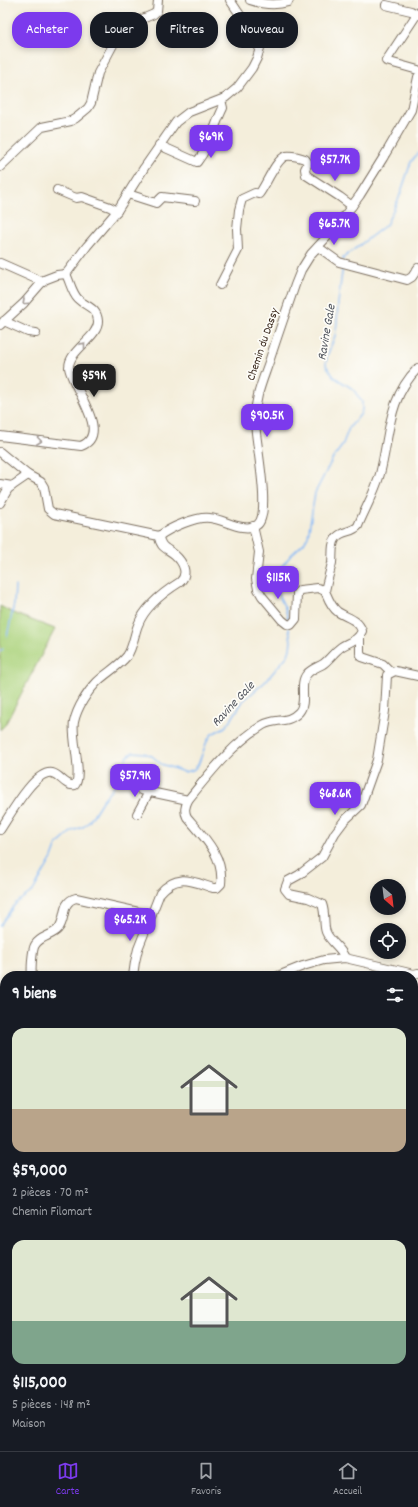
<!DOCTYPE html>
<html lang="fr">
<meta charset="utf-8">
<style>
:root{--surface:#171b24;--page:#242831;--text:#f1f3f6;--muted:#9ea1a6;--line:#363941;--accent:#7c3aed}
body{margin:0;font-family:Dekko,sans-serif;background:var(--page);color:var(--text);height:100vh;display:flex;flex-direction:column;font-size:15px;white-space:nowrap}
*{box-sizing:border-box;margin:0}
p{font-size:13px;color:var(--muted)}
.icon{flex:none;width:22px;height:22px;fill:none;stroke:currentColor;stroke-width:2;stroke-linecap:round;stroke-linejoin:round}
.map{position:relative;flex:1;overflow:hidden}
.details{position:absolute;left:0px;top:971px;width:418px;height:480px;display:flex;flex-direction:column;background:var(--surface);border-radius:16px 16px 0 0;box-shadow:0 2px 6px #0003}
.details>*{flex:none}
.top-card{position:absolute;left:12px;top:12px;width:394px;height:36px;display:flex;gap:8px}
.needle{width:26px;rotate:152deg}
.tools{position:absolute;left:370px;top:879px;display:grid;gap:8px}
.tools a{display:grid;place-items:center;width:36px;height:36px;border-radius:50%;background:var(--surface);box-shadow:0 2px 6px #0003;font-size:20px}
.price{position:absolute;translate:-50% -34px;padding:0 9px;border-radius:8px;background:var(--accent);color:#fff;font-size:13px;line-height:26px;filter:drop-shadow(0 1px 2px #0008)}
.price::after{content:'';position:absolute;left:50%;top:24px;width:12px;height:9px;margin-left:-6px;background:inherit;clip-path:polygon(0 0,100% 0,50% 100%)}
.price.on{background:#222;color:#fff}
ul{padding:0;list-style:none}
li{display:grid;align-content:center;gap:8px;height:212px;padding:0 12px}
li span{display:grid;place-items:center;height:124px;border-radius:12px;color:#555}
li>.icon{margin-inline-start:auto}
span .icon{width:72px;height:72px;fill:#fffc;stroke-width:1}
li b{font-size:17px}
h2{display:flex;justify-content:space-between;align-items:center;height:48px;padding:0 12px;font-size:17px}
.pill{padding:0 14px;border-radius:16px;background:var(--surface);box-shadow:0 2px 6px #0003;font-size:14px;line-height:36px}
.pill.on{background:var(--accent);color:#fff}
.tab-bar{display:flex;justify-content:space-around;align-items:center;height:56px;border-top:1px solid var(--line);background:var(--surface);font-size:11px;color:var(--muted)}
.tab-bar a{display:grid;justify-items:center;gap:2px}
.tab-bar .on{color:var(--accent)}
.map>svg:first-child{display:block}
</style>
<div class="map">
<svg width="418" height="1451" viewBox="0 0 418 1451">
<rect width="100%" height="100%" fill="#fdfcf7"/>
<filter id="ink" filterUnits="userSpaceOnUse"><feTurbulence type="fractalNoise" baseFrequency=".025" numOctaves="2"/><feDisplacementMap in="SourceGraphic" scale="8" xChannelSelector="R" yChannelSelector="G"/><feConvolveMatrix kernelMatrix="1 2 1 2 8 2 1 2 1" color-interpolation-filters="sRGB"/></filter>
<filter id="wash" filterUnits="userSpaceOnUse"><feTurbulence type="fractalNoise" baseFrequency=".012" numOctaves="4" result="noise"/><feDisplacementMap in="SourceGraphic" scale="16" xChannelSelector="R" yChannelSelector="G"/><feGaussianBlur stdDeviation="0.9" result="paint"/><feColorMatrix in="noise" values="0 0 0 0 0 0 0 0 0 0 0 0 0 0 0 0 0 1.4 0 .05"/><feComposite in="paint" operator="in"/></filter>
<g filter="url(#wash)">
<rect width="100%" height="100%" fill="#f4eedb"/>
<path fill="#acd37d" stroke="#747e4e" d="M0,606L13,613L55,629L5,725L0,730Z"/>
<path fill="#89b56c" stroke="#627045" d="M418,1266V1320L413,1319V1270Z"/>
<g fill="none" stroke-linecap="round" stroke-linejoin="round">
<g stroke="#89bbf6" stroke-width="1.5">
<path d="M343,260V258L386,225L399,198L411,162L418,153"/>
<path d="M289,622L285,608L275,588L277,572L292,554L304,543L308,536L315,493L333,458L342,446L349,428L360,415L362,410V402L353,389L334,377L326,365L327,356L335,336L337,323L338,303L343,265"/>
<path d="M7,637L14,604L15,586"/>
<path d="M0,651L3,649"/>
<path d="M0,925L16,903L33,891L52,858L56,847L59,843L72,831L83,827L89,822L102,801L111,790L127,757L133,752L144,753L152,756L161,764L184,772L193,770L198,765L207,741L212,734L225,727L231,720L243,701L265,682L288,655L290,649L291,641L289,628"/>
<path d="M413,1307L418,1304"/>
<path d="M250,1451L260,1446"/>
</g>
</g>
</g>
<g filter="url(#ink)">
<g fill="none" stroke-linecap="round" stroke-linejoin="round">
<g stroke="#7c6f60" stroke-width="10">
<g id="minor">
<path d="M250,0C262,4 275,6 288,2L289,0"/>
<path d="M386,5L411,11L417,14L386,61L418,70"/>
<path d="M159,145L197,162C210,146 214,126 223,108L221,100"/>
<path d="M0,167L42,127L71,121L76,118L88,108L91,103L98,73L121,30L128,25L154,14L157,11L158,0"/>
<path d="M57,190L76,198L82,197L110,207L117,211"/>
<path d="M128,194L156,203L162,197L195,201"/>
<path d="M318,247L339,262L407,280L412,277L418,268"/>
<path d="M0,263L43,282"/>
<path d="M66,274L87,246L117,211L144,168L176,122L189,112L225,98L237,88L252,68L257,58L260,48L259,43L230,0"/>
<path d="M220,285L238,250L237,229L239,210L242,199L255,193L259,194C266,185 276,159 286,156C292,155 299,157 305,159L308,163L305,169L306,175L340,197L352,206"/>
<path d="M4,321L28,332L36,333"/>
<path d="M0,325L24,303L44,280L57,275L66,274"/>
<path d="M0,436L81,446C113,434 70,385 69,367C69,350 99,337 98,321C97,307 86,307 78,299C72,293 70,282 66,274"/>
<path d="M0,452L28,475"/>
<path d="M0,484L12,486L28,475L41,482L44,487L48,509L54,514L159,536C170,528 196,516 210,518C224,519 243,533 257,525C272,515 255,440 255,421C254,399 263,380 270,359C278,334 287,309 295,285L301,270L311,254L337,226L360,195L383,158L411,110L418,77"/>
<path d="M0,503L8,489L12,486"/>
<path d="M253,526L259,552L256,579L258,589L262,596L282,620L287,624L291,625L296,619L297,593L300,590L318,588L325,591"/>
<path d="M360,635V653L362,657L383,664L391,672"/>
<path d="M141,790L188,800"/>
<path d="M137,814L149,792"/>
<path d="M0,830C9,817 34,770 52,773C61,775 65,787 75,785C83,775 71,737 74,722C77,708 87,692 97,682C106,673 118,667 127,656C133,648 134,635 138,625C145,606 164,592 180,582C189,574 183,562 175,555C171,551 165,549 162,545C160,542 159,539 159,536"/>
<path d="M345,958C341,947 330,942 326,932C323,924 326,915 322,904L308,898L289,894L285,889L288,881L299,875L322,857L335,833L344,821L361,805L377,760L385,711L387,675L395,671L418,676"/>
<path d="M32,976C31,970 32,950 35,945C40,936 52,936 58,929C67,919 60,902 76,898L152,915"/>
<path d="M133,976L135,962L138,949L160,893C177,873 191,881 213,888H217L221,884C224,856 204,837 187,817C184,811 185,807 188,800C210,773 232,744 263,725C275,718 288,724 299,712C308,702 298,684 307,674C311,669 318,667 323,664C329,660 334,652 341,647C348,642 358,641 362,631C358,619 347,618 338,612C331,607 328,598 325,591C327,581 330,572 332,563C333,555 331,544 336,538C342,530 352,533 358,526C365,509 375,492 380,474C390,436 387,399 418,368"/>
<path d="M278,976L303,966L324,960L345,958L414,974L418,973"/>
<path d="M0,1046L5,1047"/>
<path d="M0,1226L5,1227"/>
<path d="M0,1386H5"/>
<path d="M413,1433L418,1427"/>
<path d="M406,1446L412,1451"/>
<path d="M123,1451L126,1446"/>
<path d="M396,1451L401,1446"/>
</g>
</g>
<g stroke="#7c6f60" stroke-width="12">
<g id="major">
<path d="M413,1088L418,1083"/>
<path d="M0,1185L5,1184"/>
<path d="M413,1382L418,1384"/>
</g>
</g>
<use href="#minor" stroke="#fff" stroke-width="8"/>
<use href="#major" stroke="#fff" stroke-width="10"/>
</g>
<defs><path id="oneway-chevron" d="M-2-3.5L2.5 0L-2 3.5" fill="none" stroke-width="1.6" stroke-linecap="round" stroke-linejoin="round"/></defs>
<g stroke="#a79f9a">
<use href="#oneway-chevron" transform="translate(25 302) rotate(137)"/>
<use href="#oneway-chevron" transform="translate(83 345) rotate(-51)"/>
<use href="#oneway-chevron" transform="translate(39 441) rotate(7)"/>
</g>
</g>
<g text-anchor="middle" stroke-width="3.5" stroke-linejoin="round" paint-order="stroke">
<g font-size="12" fill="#3b2a1e" stroke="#fdfcf7">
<text transform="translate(262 344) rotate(-71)" y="4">Chemin du Dassy</text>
</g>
<g font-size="13" font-style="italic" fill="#52565f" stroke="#fdfcf7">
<text transform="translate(325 332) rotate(-80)" y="5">Ravine Gale</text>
<text transform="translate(232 703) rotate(-47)" y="5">Ravine Gale</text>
</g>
</g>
</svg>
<div class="tools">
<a><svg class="needle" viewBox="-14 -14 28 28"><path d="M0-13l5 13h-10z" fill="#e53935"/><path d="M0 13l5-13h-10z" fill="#9ea1a6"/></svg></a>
<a><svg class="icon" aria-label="locate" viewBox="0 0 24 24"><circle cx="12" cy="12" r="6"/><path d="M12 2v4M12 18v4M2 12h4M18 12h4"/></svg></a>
</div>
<b class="price" style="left:211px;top:159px">$69K</b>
<b class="price" style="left:335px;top:182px">$57.7K</b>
<b class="price" style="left:334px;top:246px">$65.7K</b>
<b class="price on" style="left:94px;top:398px">$59K</b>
<b class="price" style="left:267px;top:438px">$90.5K</b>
<b class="price" style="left:278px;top:600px">$115K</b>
<b class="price" style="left:135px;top:798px">$57.9K</b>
<b class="price" style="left:335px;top:816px">$68.6K</b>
<b class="price" style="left:130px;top:942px">$65.2K</b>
<div class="top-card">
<a class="pill on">Acheter</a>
<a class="pill">Louer</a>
<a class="pill">Filtres</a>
<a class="pill">Nouveau</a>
</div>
<section class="details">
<h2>9 biens<svg class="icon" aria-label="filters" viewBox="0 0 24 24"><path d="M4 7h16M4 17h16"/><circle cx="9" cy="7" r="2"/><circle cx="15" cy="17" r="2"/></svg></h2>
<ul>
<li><span style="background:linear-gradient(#dfe7d0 65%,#b9a48a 0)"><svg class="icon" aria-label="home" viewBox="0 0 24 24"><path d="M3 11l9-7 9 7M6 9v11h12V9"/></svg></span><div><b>$59,000</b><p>2 pièces · 70 m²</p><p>Chemin Filomart</p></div></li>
<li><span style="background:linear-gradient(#dfe7d0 65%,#7fa58c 0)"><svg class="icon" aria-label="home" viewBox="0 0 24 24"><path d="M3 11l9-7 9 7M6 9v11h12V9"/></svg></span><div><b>$115,000</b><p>5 pièces · 148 m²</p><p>Maison</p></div></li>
</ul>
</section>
</div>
<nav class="tab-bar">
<a class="on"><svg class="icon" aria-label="map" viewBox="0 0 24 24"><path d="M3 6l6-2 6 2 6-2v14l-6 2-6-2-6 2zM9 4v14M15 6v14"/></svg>Carte</a>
<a><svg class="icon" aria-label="saved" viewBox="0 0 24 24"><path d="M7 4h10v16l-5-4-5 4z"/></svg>Favoris</a>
<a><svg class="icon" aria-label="home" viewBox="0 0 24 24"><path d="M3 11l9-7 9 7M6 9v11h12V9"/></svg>Accueil</a>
</nav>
